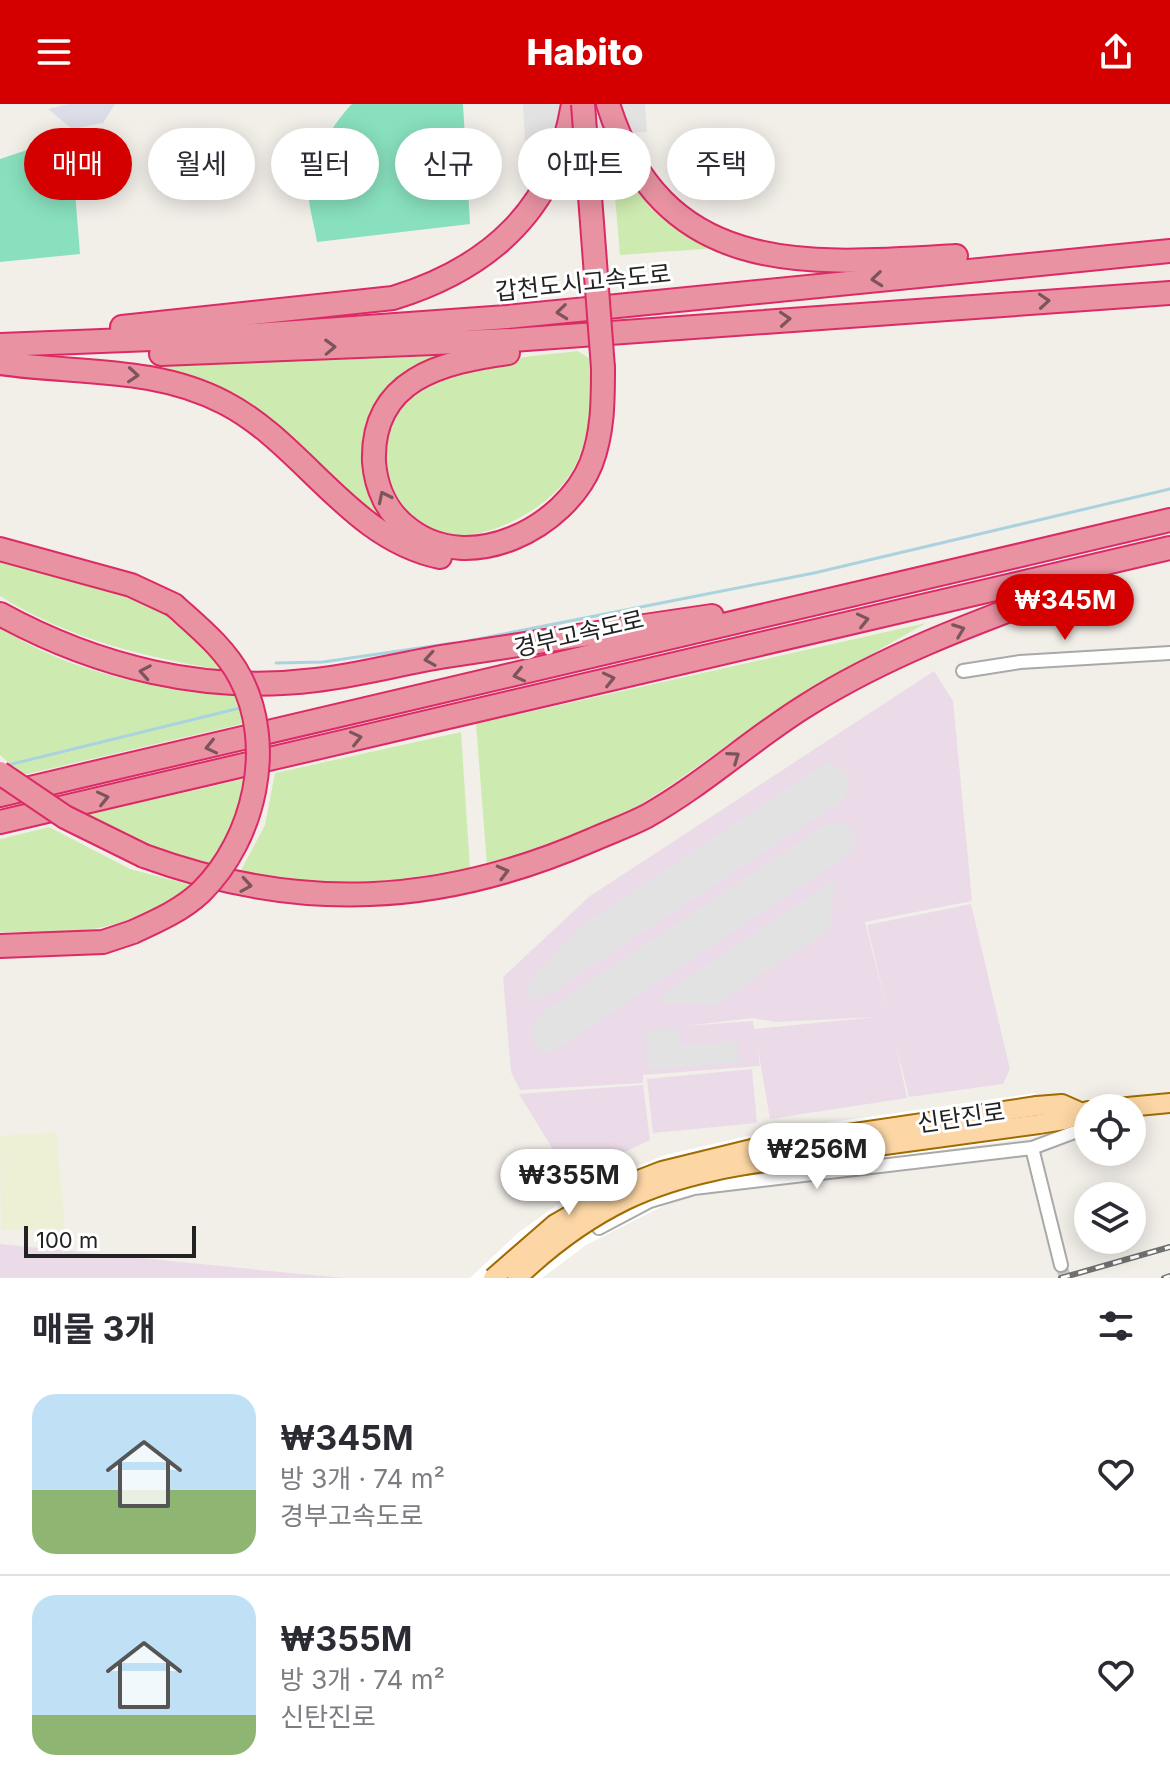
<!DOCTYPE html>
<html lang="ko">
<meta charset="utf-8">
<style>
:root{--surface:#fff;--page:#f7f7f7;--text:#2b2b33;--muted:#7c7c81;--line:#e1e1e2;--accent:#d40000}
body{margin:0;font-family:Inter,"Noto Sans KR",sans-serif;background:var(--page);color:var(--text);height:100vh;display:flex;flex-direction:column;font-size:30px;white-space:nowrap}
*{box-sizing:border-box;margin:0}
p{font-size:26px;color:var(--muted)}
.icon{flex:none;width:44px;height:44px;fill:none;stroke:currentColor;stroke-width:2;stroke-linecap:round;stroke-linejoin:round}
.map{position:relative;height:1174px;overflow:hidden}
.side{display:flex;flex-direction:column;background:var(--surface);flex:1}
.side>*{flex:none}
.guide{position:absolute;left:24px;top:24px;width:1122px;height:72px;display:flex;gap:16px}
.tools{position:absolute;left:1074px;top:990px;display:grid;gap:16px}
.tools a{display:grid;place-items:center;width:72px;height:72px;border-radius:50%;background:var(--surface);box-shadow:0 4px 20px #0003;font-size:40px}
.scale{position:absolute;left:24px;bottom:20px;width:172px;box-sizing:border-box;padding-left:8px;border:4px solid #222;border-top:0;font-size:22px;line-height:28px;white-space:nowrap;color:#222;-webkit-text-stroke:6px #fff;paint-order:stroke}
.price{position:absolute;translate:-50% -68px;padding:0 18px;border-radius:28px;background:#fff;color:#222;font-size:26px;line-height:52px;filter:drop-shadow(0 2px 4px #0008)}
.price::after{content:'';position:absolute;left:50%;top:48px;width:24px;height:18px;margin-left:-12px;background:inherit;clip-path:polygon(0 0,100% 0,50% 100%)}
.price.current{background:var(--accent);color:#fff}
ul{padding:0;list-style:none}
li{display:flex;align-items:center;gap:24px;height:200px;padding:0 32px}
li+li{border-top:2px solid var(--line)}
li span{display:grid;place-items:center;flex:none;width:224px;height:160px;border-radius:24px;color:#555}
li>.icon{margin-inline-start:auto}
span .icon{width:96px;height:96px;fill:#fffc;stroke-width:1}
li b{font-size:34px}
h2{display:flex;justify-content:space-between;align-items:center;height:96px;padding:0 32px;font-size:34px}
.pill{padding:0 28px;border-radius:36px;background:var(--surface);box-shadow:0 4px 20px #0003;font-size:28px;line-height:72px}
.pill.current{background:var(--accent);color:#fff}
header{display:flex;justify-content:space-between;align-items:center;height:104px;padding:0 32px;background:var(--accent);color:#fff;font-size:36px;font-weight:800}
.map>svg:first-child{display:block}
</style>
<header><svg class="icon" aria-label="menu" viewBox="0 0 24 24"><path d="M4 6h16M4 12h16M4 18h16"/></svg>Habito<svg class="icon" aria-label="share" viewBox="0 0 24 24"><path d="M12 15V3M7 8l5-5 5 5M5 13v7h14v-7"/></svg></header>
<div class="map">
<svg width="1170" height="1174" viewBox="0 0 1170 1174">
<rect width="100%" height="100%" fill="#f2efe9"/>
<g fill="#ebdbe8" fill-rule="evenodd">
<path d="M934,567L953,597L972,797L865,818L889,913L867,821L971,800L1010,965L1003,980L909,993L896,941L907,994L770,1015L757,939L760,962L643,971V979L520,986L511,968L503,873L590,792ZM876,913L754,925L753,917L685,922L753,914L776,918Z"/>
<path d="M752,965L757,1019L653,1029L647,975Z"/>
<path d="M643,981L650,1036L570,1073L519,990Z"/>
<path d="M0,1140L280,1168L345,1174H0Z"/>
</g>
<path fill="#eef0d5" d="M56,1028L65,1125L1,1126L0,1032Z"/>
<g fill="#cdebb0">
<path d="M625,59L717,144L620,151L615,93L624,91Z"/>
<path d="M578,247L593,257C592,293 591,332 574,364C554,401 495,434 452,432C402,429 370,377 383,333C387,315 397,292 413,282C421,277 433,275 442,272C487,256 531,252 578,247Z"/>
<path d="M453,251L377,316L392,412L383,421L195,276L136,261Z"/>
<path d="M0,455C63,471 136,485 188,526C202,537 214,554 226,567C146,553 70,536 0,492Z"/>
<path d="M926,519C877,547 827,575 779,606C687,666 601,745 487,761L476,620Z"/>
<path d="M0,523C69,570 158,585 239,591L250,618L23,671L0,651Z"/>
<path d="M461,628L470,765L377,781L292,778L240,768L265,721L275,669Z"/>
<path d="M249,674L242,706L213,762L148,743L86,711Z"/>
<path d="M49,723L130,765L191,781C119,832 84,828 0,828V735Z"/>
</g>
<g fill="#88e0be">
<path d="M352,0H463L470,120L317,138C315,123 310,109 309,95C306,62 331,22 352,0Z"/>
<path d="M48,39H71L80,150L0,158V55Z"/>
</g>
<g fill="#e2e2e2">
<path d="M523,0H645L647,28L525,36Z"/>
<path d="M827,659L842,664L850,678L844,695L546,892L537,897L526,890L527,881L579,823Z"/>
<path d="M829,719L844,720L852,725L856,736L850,749L550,949L540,946L529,930L539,911Z"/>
<path d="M835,776L829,826L714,901L659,899L665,889Z"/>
<path d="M678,925L680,942L737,937L739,958L649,966L645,927Z"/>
</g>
<path fill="#dddde8" d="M70,0H115L103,19L72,25L48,5Z"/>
<path fill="#fff" d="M1035,989L1040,1032L767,1071L665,1101L586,1141L542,1174H470L518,1129L558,1100L593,1080L665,1051L769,1027Z"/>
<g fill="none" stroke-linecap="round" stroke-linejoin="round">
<g stroke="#aad3df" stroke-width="3">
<path d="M468,537L814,469L1170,385"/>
<path d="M276,559L323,558L454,539"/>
<path d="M4,662L240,604"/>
</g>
<path stroke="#c8c6c1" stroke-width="12" stroke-dasharray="12 6" stroke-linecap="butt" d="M1061,1161L1065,1174"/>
<g stroke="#a9a9a9" stroke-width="16">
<g id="street">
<path d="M963,567L1020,558L1170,549"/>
<path d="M1032,1044L1061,1161"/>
<path d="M568,1081L599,1124L650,1097L694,1084L1032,1044L1088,1023"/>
</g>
</g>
<g stroke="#a06b00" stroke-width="22">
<g id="primary">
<path d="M1037,1002L1062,1000L1080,1008"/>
<path d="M1117,1004L1170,999"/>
<path d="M1039,1020L1064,1016L1088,1007"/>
</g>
</g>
<g stroke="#dc2a67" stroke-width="26">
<g id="highway">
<path d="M608,0C663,175 807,161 956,152"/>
<path d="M122,223L393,194C491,164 556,104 573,0"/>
<path d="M0,241L253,231L507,213L1170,147"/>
<path d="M508,249C442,258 371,275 374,358C376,384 387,409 409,425C470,472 565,424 591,360C603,329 603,297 603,264"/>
<path d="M161,250L512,236L1170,189"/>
<path d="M0,259C76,270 155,262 225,299C304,340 349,434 440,453"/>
<path d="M0,445L131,481L174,501"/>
<path d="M0,510C97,563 205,590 316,576C359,571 403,559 447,552C535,538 624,525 712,512"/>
<path d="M0,691L1170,416"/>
<path d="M0,718L1170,444"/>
<path d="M144,752C300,809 440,802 592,736C610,728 630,721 647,712C704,680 752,635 807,601C896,545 997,511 1095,474"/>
<path d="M0,842L103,838L133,828"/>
</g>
</g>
<use href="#street" stroke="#fff" stroke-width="12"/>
<use href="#primary" stroke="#fcd6a4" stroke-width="18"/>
<use href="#highway" stroke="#e892a2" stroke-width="22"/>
<g stroke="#707070" stroke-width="6">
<g id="rail">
<path d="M1061,1174L1170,1143"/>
<path d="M1164,1174L1170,1172"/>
</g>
</g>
<use href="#rail" stroke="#fff" stroke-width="3" stroke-dasharray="9" stroke-linecap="butt"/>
<g stroke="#a06b00" stroke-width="22" stroke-linecap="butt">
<g id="primary-bridge">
<path d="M493,1174L555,1120L618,1084L662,1067L760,1043L1037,1002"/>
<path d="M517,1174C549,1143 585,1116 626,1096C690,1065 764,1058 833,1048C902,1039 970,1029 1039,1020"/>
</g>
</g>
<g stroke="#dc2a67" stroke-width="26" stroke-linecap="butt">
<g id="highway-bridge">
<path d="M583,0L603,264"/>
<path d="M0,669L65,713L144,752"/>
<path d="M133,828C157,817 182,806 201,788C255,735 276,641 240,573C225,544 197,522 174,501"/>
</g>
</g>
<use href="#primary-bridge" stroke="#fcd6a4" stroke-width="18"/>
<use href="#highway-bridge" stroke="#e892a2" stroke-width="22"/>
</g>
<defs><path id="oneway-chevron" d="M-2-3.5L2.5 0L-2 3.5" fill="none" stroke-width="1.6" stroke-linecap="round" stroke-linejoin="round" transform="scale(2)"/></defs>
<g stroke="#7b545c">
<use href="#oneway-chevron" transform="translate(877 175) rotate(174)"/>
<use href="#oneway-chevron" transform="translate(1044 197) rotate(-4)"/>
<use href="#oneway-chevron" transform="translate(562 208) rotate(174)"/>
<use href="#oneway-chevron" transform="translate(785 215) rotate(-4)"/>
<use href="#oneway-chevron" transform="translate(330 243) rotate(-2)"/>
<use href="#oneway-chevron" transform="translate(133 271) rotate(4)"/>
<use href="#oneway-chevron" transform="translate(384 393) rotate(-116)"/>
<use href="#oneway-chevron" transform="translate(863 516) rotate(-13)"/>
<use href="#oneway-chevron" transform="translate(959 526) rotate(-21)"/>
<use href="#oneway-chevron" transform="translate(430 555) rotate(171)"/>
<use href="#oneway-chevron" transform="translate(145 568) rotate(-170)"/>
<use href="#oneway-chevron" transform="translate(519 571) rotate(167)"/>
<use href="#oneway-chevron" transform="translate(609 575) rotate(-13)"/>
<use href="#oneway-chevron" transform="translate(356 634) rotate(-13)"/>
<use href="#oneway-chevron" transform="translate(211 643) rotate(167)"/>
<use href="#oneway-chevron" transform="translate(734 653) rotate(-35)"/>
<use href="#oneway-chevron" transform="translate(103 694) rotate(-13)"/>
<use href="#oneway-chevron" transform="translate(503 768) rotate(-15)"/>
<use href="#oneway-chevron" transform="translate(246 781) rotate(9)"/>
</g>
<g text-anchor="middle" stroke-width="6" stroke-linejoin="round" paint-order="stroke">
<g font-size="24" fill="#222" stroke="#fff">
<text transform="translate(583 179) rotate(-6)" y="8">갑천도시고속도로</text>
<text transform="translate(579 530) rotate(-13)" y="8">경부고속도로</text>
<text transform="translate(961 1014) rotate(-8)" y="8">신탄진로</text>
</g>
</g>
</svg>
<div class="tools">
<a><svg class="icon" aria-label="locate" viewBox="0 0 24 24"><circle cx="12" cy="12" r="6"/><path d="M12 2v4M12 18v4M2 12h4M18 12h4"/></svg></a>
<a><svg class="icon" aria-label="layers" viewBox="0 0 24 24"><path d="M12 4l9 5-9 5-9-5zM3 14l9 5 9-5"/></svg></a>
</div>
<div class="scale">100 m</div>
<b class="price current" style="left:1065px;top:538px">₩345M</b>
<b class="price" style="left:817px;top:1087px">₩256M</b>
<b class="price" style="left:569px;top:1113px">₩355M</b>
<div class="guide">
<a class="pill current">매매</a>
<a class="pill">월세</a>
<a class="pill">필터</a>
<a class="pill">신규</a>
<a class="pill">아파트</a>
<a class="pill">주택</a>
</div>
</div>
<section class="side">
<h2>매물 3개<svg class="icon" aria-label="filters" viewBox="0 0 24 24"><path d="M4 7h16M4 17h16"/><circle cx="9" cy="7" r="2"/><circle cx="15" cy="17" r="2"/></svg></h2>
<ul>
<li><span style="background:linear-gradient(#bfe0f5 60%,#8fb573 0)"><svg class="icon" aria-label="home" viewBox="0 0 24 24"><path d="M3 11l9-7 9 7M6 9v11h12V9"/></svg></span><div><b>₩345M</b><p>방 3개 · 74 m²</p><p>경부고속도로</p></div><svg class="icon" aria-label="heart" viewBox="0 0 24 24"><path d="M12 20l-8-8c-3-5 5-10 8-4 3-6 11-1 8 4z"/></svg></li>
<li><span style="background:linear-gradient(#bfe0f5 75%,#8fb573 0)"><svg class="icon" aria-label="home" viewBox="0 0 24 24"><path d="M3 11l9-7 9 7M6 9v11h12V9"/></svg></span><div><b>₩355M</b><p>방 3개 · 74 m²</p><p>신탄진로</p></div><svg class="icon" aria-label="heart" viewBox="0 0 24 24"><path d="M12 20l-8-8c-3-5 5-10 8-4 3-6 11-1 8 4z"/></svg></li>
</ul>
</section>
